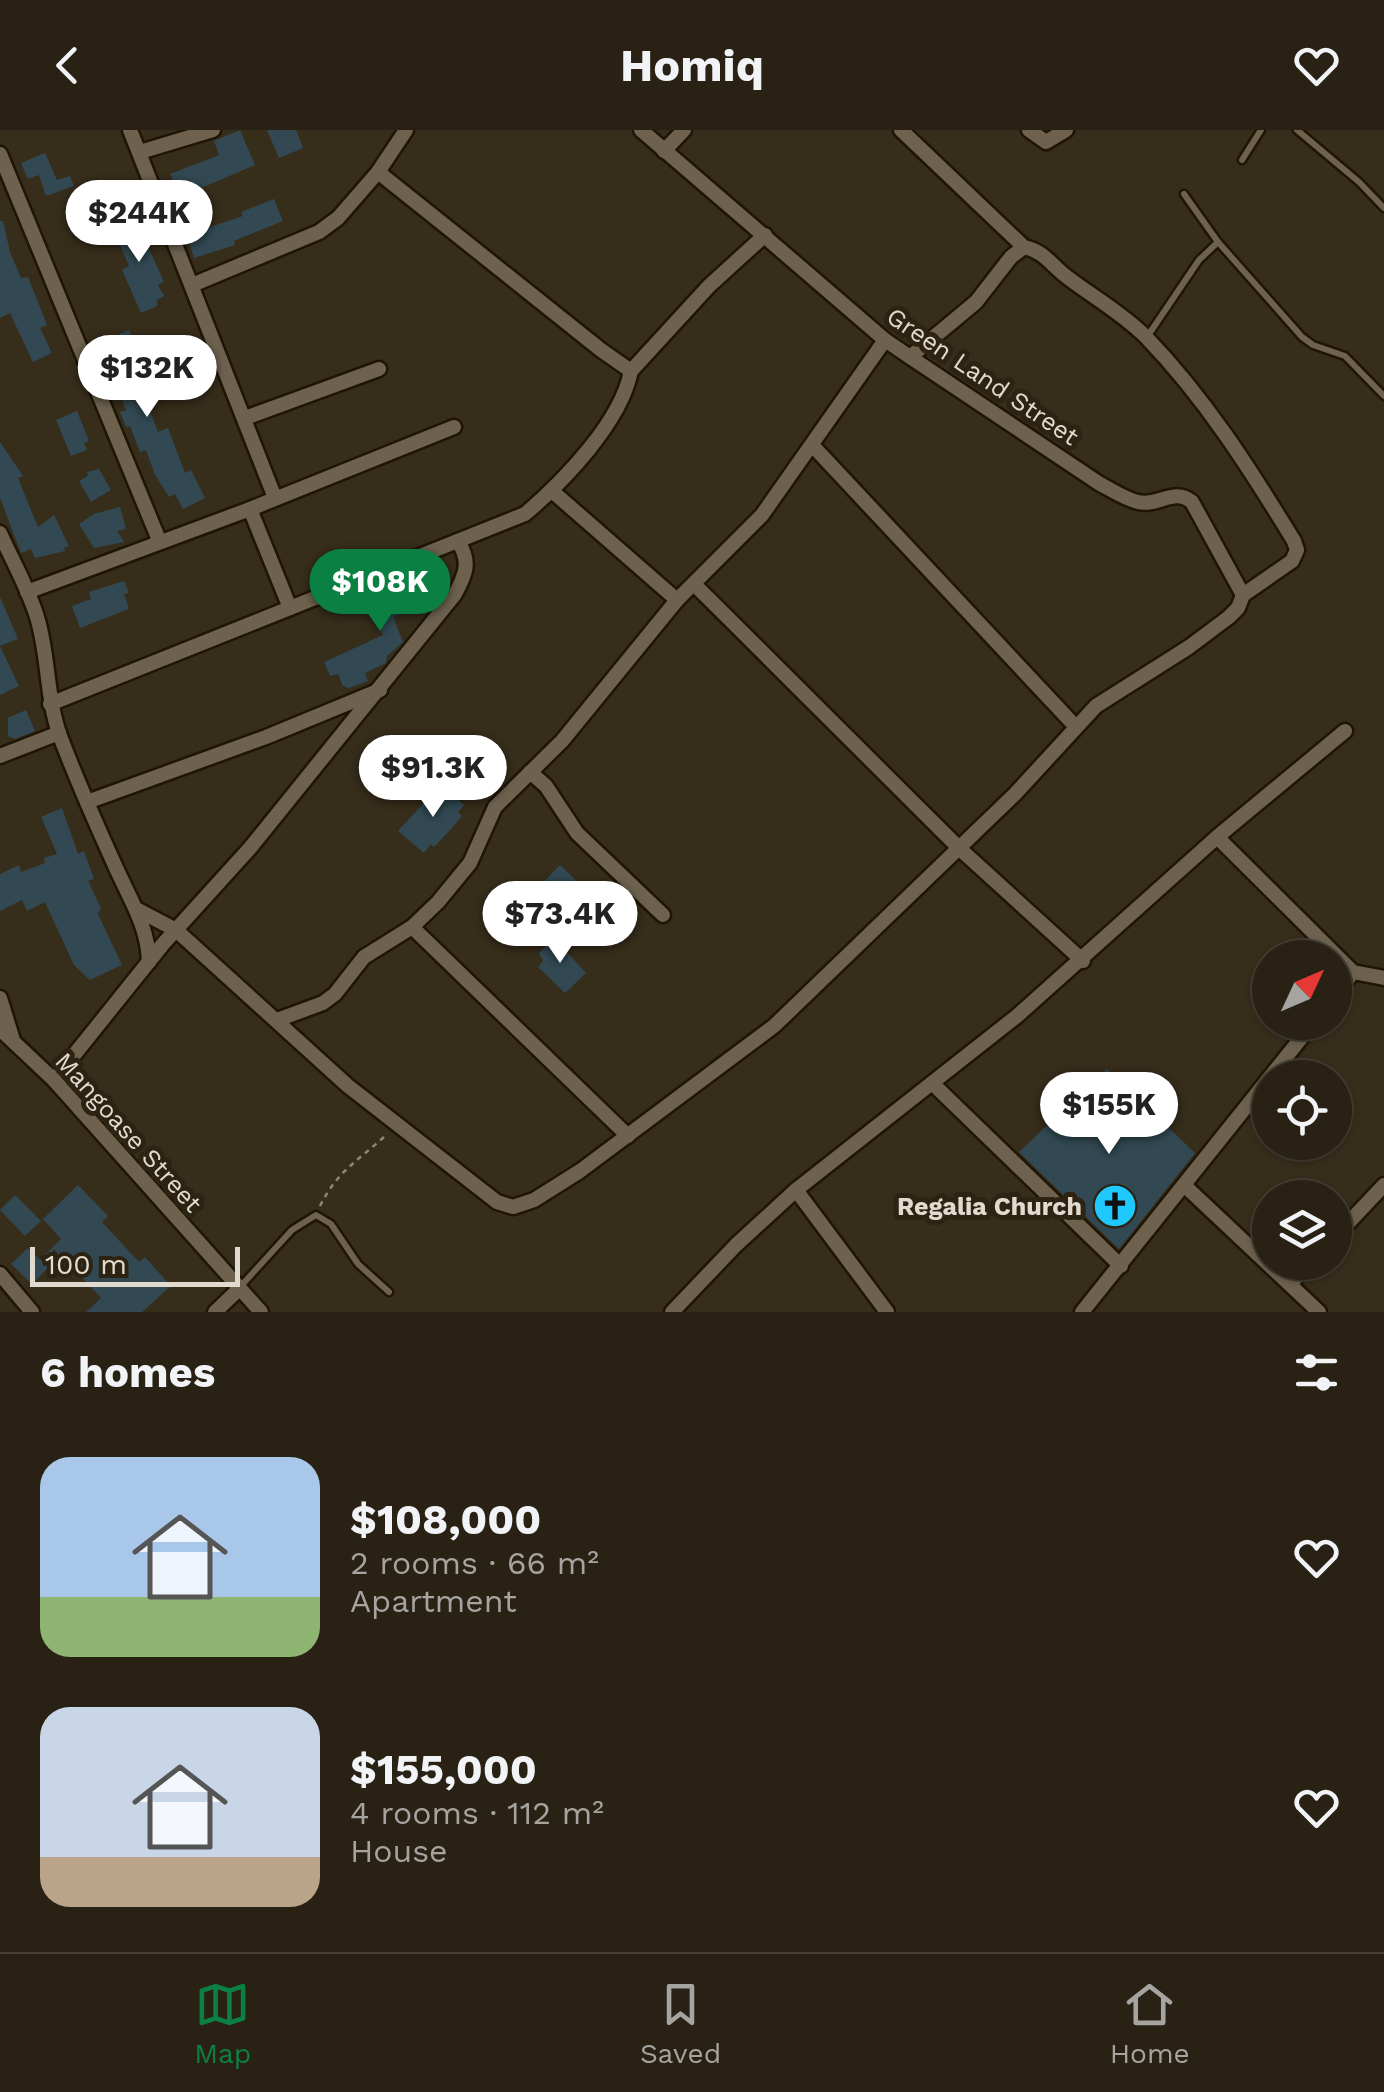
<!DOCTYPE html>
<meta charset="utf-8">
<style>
:root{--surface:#292214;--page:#312a1d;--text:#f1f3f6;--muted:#a5a4a0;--line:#453f34;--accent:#0b8043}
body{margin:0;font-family:"Work Sans",sans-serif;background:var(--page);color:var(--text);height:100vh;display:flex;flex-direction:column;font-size:38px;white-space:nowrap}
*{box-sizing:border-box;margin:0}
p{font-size:32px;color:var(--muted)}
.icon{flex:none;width:55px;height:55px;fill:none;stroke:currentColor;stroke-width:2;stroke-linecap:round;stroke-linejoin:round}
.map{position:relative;height:1182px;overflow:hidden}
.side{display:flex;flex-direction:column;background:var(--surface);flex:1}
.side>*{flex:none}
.needle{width:65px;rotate:46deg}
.tools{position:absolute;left:1252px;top:810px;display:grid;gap:20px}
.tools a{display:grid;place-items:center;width:100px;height:100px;border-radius:50%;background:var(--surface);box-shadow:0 2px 8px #0004,0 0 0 2px var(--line);font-size:50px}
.scale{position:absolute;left:30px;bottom:25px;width:210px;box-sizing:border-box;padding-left:10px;border:5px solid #e1dacf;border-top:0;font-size:28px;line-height:35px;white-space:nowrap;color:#e1dacf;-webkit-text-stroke:8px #2d2312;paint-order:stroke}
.price{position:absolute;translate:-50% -85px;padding:0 22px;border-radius:35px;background:#fff;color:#222;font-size:32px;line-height:65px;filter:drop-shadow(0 2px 5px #0008)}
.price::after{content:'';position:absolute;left:50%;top:60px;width:30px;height:22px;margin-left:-15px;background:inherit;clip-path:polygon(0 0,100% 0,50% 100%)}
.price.current{background:var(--accent);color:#fff}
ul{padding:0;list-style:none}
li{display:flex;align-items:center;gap:30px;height:250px;padding:0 40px}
li span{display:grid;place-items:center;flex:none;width:280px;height:200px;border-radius:30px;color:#555}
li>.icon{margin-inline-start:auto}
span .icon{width:120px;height:120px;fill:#fffc;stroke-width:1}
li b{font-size:42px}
h2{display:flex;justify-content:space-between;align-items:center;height:120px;padding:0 40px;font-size:42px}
header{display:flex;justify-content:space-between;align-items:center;height:130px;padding:0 40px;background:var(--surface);font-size:45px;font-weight:700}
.tabs{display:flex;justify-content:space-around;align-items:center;height:140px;border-top:2px solid var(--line);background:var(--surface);font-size:28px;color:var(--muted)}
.tabs a{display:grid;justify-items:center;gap:5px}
.tabs .current{color:var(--accent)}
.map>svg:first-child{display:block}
</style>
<header><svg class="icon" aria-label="back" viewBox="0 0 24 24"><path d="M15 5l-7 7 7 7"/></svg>Homiq<svg class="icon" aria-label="heart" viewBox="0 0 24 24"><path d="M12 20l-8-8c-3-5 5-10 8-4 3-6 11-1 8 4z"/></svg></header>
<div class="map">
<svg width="1384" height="1182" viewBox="0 0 1384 1182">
<rect width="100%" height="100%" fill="#372d1b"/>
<g fill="#324953">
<path d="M240,0L255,35L180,67L170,44L219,25L214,11Z"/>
<path d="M267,0H296L303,18L279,28Z"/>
<path d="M45,23L57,50L70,46L74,56L46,66L39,45L28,49L21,33Z"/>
<path d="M274,69L283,91L234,111L235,115L194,128L186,105L243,86L241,82Z"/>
<path d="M120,88L123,93L132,89L137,102L141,101L164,152L158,155L164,166L157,170V176L141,183L122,140L129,136L110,92Z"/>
<path d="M0,91H3L10,122L21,148L28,147L47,195L40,198L52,223L33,232L10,183L0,188Z"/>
<path d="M129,200L145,236L135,241L158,302L168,298L185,343L191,340L205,368L183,379L175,364L169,367L155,345L146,320L140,322L130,296L126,297L120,282L126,280L114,250L106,253L100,239L108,236L99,213Z"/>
<path d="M77,281L89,311L84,313L87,320L71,326L56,290Z"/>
<path d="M0,312L23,346L18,348L38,397L54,385L69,416L64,418L65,421L35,428L31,419L21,423L0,368Z"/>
<path d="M99,339L111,360L91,372L79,351L88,346L87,342Z"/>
<path d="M120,377L126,399L117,401L124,412L94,418L79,394L94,384Z"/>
<path d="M422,448L435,470L393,487L403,512L387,526L386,533L365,543L368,551L349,558L343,556L338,544L330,546L324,532L383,505L374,482L377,481L372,468Z"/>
<path d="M124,451L129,463L124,464L129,479L80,498L72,476L91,469L89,462Z"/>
<path d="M0,467L18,509L0,516L19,556L0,565Z"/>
<path d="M26,580L35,601L15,609L8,606V588Z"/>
<path d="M440,655L464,675L458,682L462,686L451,699L434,717L431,714L424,723L398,701Z"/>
<path d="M62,678L78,724L84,721L94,749L88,751L101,778L98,784L122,835L90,850L74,835L45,772L27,781L22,770L0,781V744L19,735L21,742L45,733L44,728L57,724L41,687Z"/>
<path d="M560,735L584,758L550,794L526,770Z"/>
<path d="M554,808L586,843L565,863L538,837L543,831L539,823Z"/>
<path d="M1107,939L1195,1023L1119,1119L1019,1022Z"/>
<path d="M78,1055L108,1086L102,1092L139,1132L145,1127L171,1156L142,1182H86L101,1168L61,1125L32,1154L11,1134L28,1118L40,1130L61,1109L43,1089Z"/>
<path d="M15,1065L41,1091L25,1106L0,1080Z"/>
</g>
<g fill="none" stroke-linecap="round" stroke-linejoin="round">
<g stroke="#1f1505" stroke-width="11">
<g id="service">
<path d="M1297,0L1359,52L1384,78"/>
<path d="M1242,30L1261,0"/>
<path d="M1184,64L1218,112L1302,207L1313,215L1345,226L1384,266"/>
<path d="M1147,207L1199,130L1218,112"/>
<path d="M240,1157L292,1100L316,1085L331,1094L358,1134L389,1162"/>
</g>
</g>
<g stroke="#1f1505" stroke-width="19">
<g id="minor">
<path d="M130,0L275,368"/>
<path d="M641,0L885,210L910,227L1100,354C1112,360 1125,369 1138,372C1158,377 1174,357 1192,372L1243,465"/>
<path d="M1029,0L1046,12L1066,0"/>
<path d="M664,21L684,0"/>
<path d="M140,22L213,0"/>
<path d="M0,24L159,410"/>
<path d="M378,42L601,220L631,241"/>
<path d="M192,155L319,102L338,88L378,42L406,0"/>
<path d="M910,227L976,172L1011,127L1024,117"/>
<path d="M245,288L379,239"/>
<path d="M813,316L1076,597"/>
<path d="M552,361L677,470"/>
<path d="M250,379L290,478"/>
<path d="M0,403C12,430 28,458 37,487C49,526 46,567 60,606C77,651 97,696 117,740C131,771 148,797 149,832"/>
<path d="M695,455L960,719L1083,831"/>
<path d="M27,462L250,379L454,297"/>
<path d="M50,574L525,384C564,351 621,292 631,241L709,156L765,105"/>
<path d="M0,626L59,603"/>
<path d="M530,642L546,656L577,703L663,785"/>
<path d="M87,672L266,607L380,560"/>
<path d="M1217,707L1353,842L1384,848"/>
<path d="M138,780L176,800L348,956L497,1072L513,1077L534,1070L580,1041L774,896L1015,664L1096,576L1189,517L1229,487L1238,478L1243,465L1292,431L1297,420L1294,411C1250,339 1205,268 1146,207C1122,183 1093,167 1067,147C1051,135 1044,121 1024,117L901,0"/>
<path d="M412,797L628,1006"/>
<path d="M1335,867L1353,842"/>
<path d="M0,868L13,910"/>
<path d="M277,890L323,873L335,864L364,827L412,797L438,772L470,733L495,677L562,611L677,470L762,385L885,210"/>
<path d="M0,899L54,950L261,1182"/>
<path d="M54,950L163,814L250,718L455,464C466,444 471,432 458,411"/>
<path d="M932,953L1121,1136"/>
<path d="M1184,1055L1319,1182"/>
<path d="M796,1060L887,1182"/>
<path d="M1335,1107L1384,1055"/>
<path d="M0,1144L32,1182"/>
<path d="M1290,1154L1311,1132"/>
<path d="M215,1182L239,1159"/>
<path d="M672,1182L736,1115L796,1060L1017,886L1217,707L1345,601"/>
<path d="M1082,1182L1314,892"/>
</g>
</g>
<path stroke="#908779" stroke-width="2.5" stroke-dasharray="5 5" stroke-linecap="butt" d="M320,1076C338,1040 358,1031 385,1006"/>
<use href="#service" stroke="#6e624f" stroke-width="6"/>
<use href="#minor" stroke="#6e624f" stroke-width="14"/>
</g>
<defs>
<g id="church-disc" transform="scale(2.25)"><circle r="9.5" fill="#20c9fd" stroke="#2d2312"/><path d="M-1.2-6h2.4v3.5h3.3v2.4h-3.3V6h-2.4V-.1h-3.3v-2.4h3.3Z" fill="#111"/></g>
</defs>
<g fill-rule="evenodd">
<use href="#church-disc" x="1115" y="1076"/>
</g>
<g text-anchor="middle" stroke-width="10" stroke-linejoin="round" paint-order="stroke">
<g font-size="25" fill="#e1dacf" stroke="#2d2312">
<text transform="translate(983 246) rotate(34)" y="9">Green Land Street</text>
<text transform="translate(129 1002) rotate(48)" y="9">Mangoase Street</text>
</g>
<g font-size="25" font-weight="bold" fill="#e1dacf" stroke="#2d2312" text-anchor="end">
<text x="1082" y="1085">Regalia Church</text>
</g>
</g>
</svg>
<div class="tools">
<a><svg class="needle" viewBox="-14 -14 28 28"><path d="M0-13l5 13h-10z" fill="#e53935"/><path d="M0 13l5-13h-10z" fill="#a5a4a0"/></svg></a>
<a><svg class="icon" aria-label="locate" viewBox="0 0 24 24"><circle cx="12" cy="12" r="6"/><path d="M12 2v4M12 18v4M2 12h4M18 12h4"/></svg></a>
<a><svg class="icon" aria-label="layers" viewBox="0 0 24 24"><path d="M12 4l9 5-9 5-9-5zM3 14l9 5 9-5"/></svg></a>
</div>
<div class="scale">100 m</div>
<b class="price" style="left:139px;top:135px">$244K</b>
<b class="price" style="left:147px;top:290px">$132K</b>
<b class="price current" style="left:380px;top:504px">$108K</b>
<b class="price" style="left:433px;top:690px">$91.3K</b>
<b class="price" style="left:560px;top:836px">$73.4K</b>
<b class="price" style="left:1109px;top:1027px">$155K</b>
</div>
<section class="side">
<h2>6 homes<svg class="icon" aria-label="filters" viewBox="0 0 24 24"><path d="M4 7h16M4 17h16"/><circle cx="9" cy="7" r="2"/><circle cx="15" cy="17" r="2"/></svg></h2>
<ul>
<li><span style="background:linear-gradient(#a9c7e8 70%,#8fb573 0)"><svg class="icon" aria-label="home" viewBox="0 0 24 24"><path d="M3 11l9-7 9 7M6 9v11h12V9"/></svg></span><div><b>$108,000</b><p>2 rooms · 66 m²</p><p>Apartment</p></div><svg class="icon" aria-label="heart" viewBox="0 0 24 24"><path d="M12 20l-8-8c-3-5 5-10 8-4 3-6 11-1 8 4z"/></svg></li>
<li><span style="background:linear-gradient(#c9d6e8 75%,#b9a48a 0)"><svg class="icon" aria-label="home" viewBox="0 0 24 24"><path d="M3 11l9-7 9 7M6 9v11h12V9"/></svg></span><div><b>$155,000</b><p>4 rooms · 112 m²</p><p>House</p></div><svg class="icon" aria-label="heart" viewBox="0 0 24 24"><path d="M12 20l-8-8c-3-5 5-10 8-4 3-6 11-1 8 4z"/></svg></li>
</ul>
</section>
<nav class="tabs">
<a class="current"><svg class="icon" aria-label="map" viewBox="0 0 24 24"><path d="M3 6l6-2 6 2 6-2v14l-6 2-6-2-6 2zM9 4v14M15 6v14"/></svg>Map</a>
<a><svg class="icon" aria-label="saved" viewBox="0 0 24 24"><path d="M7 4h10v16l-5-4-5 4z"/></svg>Saved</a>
<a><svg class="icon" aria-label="home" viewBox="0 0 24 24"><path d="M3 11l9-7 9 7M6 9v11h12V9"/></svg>Home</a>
</nav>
